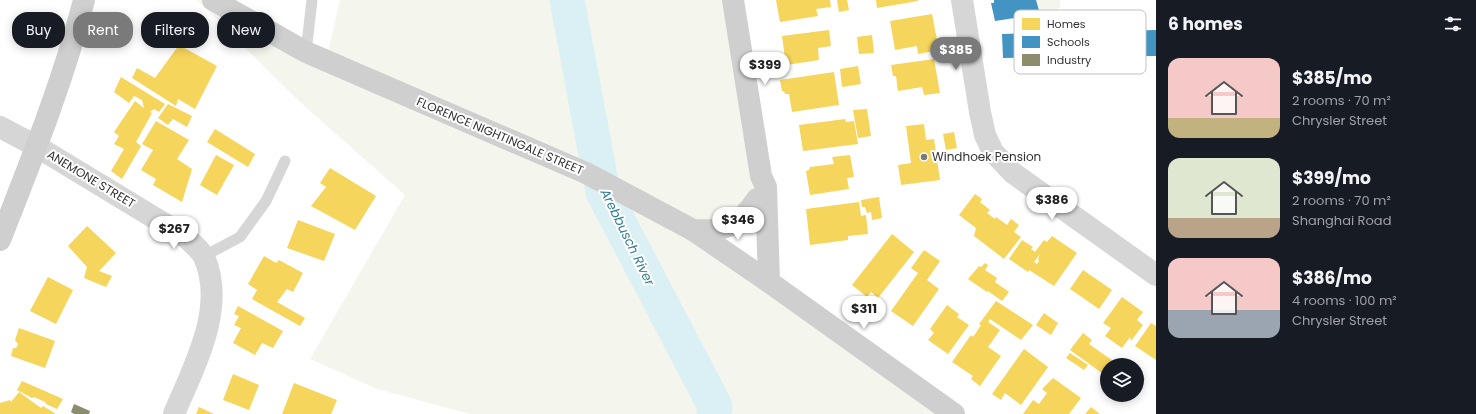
<!DOCTYPE html>
<meta charset="utf-8">
<style>
:root{--surface:#171b24;--page:#20242c;--text:#f1f3f6;--muted:#9ea1a6;--accent:#7a7a7a}
body{margin:0;font-family:Poppins,sans-serif;background:var(--page);color:var(--text);height:100vh;display:flex;flex-direction:column;font-size:15px;white-space:nowrap}
*{box-sizing:border-box;margin:0}
p{font-size:13px;color:var(--muted)}
.icon{flex:none;width:22px;height:22px;fill:none;stroke:currentColor;stroke-width:2;stroke-linecap:round;stroke-linejoin:round}
.map{position:relative;flex:1;overflow:hidden}
.details{display:flex;flex-direction:column;background:var(--surface);width:320px}
.details>*{flex:none}
.guide{position:absolute;left:12px;top:12px;width:380px;height:36px;display:flex;gap:8px}
.buttons{position:absolute;left:1100px;top:358px;display:grid;gap:8px}
.buttons a{display:grid;place-items:center;width:44px;height:44px;border-radius:50%;background:var(--surface);box-shadow:0 2px 10px #0003;font-size:20px}
.price{position:absolute;translate:-50% -34px;padding:0 9px;border-radius:14px;background:#fff;color:#222;font-size:13px;line-height:26px;filter:drop-shadow(0 1px 2px #0008)}
.price::after{content:'';position:absolute;left:50%;top:24px;width:12px;height:9px;margin-left:-6px;background:inherit;clip-path:polygon(0 0,100% 0,50% 100%)}
.price.current{background:var(--accent);color:#fff}
ul{padding:0;list-style:none}
li{display:flex;align-items:center;gap:12px;height:100px;padding:0 12px}
li span{display:grid;place-items:center;flex:none;width:112px;height:80px;border-radius:12px;color:#555}
li>.icon{margin-inline-start:auto}
span .icon{width:48px;height:48px;fill:#fffc;stroke-width:1}
li b{font-size:17px}
h2{display:flex;justify-content:space-between;align-items:center;height:48px;padding:0 12px;font-size:17px}
.tag{padding:0 14px;border-radius:16px;background:var(--surface);box-shadow:0 2px 10px #0003;font-size:14px;line-height:36px}
.tag.current{background:var(--accent);color:#fff}
main{display:flex;flex:1;min-height:0}
.map>svg:first-child{display:block}
</style>
<main>
<div class="map">
<svg width="1156" height="414" viewBox="0 0 1156 414">
<rect width="100%" height="100%" fill="#fff"/>
<g fill="#f4f6ed">
<path d="M197,0H213L326,61L340,0H733L757,199L713,231L954,414H470L377,389L310,359L405,195L301,103Z"/>
<path d="M1029,0H1060V7L1054,14L1070,18C1070,54 1039,21 1029,10Z"/>
</g>
<g fill="#f6d55c" fill-rule="evenodd">
<path d="M776,0H830L831,7L816,9L818,16L780,22Z"/>
<path d="M837,0H847L849,10L839,12Z"/>
<path d="M876,0H918V1L877,8Z"/>
<path d="M932,14L939,50L918,54L917,46L895,50L890,21Z"/>
<path d="M829,30L831,46L818,48L819,60L786,65L782,36Z"/>
<path d="M872,35L874,53L859,54L857,37Z"/>
<path d="M179,45L217,66L195,109L178,99L176,106L132,78L137,68L155,78Z"/>
<path d="M934,59L940,93L924,95L922,87L898,91L896,76H893L891,65Z"/>
<path d="M858,66L861,84L842,87L840,69Z"/>
<path d="M834,72L839,105L792,112L789,94H785L784,91H782L780,80Z"/>
<path d="M121,77L165,104L159,112L154,109L150,112L152,113L136,142L141,146L122,179L111,171L124,149L114,144L119,136L114,132L135,101L144,108L142,100L134,96L129,103L114,92Z"/>
<path d="M168,104L192,116L187,127L173,119L168,125L158,118Z"/>
<path d="M867,109L871,136L858,138L853,110Z"/>
<path d="M845,119L846,122L854,121L858,144L803,151L799,125Z"/>
<path d="M156,121L189,140L177,159L192,169L182,202L153,185L156,179L141,170L153,150L142,144Z"/>
<path d="M924,124L926,140L934,139L940,180L901,185L898,165L911,163L906,126Z"/>
<path d="M215,129L255,154L248,167L207,142Z"/>
<path d="M954,132L957,148L946,150L943,134Z"/>
<path d="M216,155L234,165L217,195L200,185Z"/>
<path d="M850,155L854,177L847,178L849,189L810,195L806,171L809,170L810,167L834,164L832,157Z"/>
<path d="M330,168L376,196L355,230L311,206L326,187L320,183Z"/>
<path d="M975,194L982,199L980,202L990,210L987,213L995,219L996,217L1007,225L1011,219L1019,225L1014,232L1021,237L1004,259L974,236L976,228L959,215Z"/>
<path d="M879,197L882,218L872,220L871,212L867,213L865,207H862L861,200Z"/>
<path d="M859,202L861,216L866,215L868,234L848,236V240L810,245L806,209Z"/>
<path d="M298,220L335,234L324,261L287,248Z"/>
<path d="M87,226L116,253L99,271L112,276L106,287L84,278L87,267L68,246Z"/>
<path d="M892,234L914,252L878,298L871,292L867,297L852,285Z"/>
<path d="M1052,236L1077,253L1054,286L1029,270L1028,272L1009,259L1022,240L1033,247L1031,249L1035,252L1044,240L1047,242ZM1040,254L1038,259L1039,261L1037,264L1034,262Z"/>
<path d="M924,250L940,261L927,280L939,289L913,326L891,311L918,273L911,268Z"/>
<path d="M264,256L276,263L279,260L303,273L293,292L287,289L277,302L305,318L300,326L252,299L257,290L248,284Z"/>
<path d="M985,263L988,265L985,270L997,278L995,282L1009,292L1002,301L988,291L987,292L968,279L979,266L981,267Z"/>
<path d="M1083,270L1112,290L1099,309L1070,289Z"/>
<path d="M48,277L73,290L56,324L30,311Z"/>
<path d="M1122,297L1143,312L1137,320L1143,325L1131,341L1130,337L1122,348L1105,336L1111,328L1103,323Z"/>
<path d="M996,301L1033,325L1021,340L990,319L988,322L1000,330L988,347L1001,356L980,386L971,379L973,376L952,362L971,335L973,337L981,325L979,324Z"/>
<path d="M947,305L959,314L957,317L969,325L948,354L928,340L934,333L930,329Z"/>
<path d="M238,306L283,331L273,348L262,343L255,355L233,343L241,328L234,325L239,316L234,314Z"/>
<path d="M1044,313L1058,323L1051,335L1036,325Z"/>
<path d="M1151,323L1156,326V360L1135,346Z"/>
<path d="M19,328L55,341L45,368L11,356L13,348H16L18,344L15,340Z"/>
<path d="M1083,333L1092,340L1089,344L1116,363L1114,365H1107L1106,376L1070,350Z"/>
<path d="M1024,349L1048,367L1021,405L1005,393L1001,400L992,394Z"/>
<path d="M1070,353L1088,365L1084,370L1066,358Z"/>
<path d="M1120,360L1126,365H1117Z"/>
<path d="M1137,373L1145,379L1137,390Z"/>
<path d="M233,374L259,385L249,410L223,400Z"/>
<path d="M1053,378L1081,398L1069,414H1023L1033,400L1039,404L1047,393L1042,389Z"/>
<path d="M22,381L63,399L57,409L46,404L45,402L34,397L32,398L17,390Z"/>
<path d="M294,383L337,400L331,414H282Z"/>
<path d="M19,392L41,408L43,406L56,414H0V403L10,400L11,402Z"/>
<path d="M199,407L214,414H196Z"/>
<path d="M1091,407L1100,414H1085Z"/>
</g>
<g fill="#4393c3">
<path d="M994,0H1036L1040,14L995,21L991,3H994Z"/>
<path d="M1156,30V56L1003,58L1002,34Z"/>
</g>
<path fill="#8c8c6e" d="M74,404L90,411L89,414H74L71,412Z"/>
<g fill="none" stroke-linecap="round" stroke-linejoin="round">
<path stroke="#daf0f4" stroke-width="35" d="M567,0L603,192L715,406L714,414"/>
<g stroke="#d6d6d6" stroke-width="11">
<path d="M306,52L312,0"/>
<path d="M204,256L240,237L266,201L285,161"/>
</g>
<g stroke="#d6d6d6" stroke-width="22">
<path d="M962,0L980,112L985,135L993,152L1013,173L1156,275"/>
<path d="M0,127L36,146L186,237C191,243 201,250 204,257C227,308 193,368 174,414"/>
</g>
<g stroke="#cfcfcf" stroke-width="22">
<path d="M213,0L306,52L586,173L693,230L769,282L954,414"/>
<path d="M733,0L761,176L766,187L769,282"/>
<path d="M693,230C725,232 739,226 757,199"/>
<path d="M0,240C31,161 63,82 84,0"/>
</g>
</g>
<circle fill="#7a7a7a" stroke="#fff" stroke-width="1.5" cx="924" cy="157" r="4"/>
<g text-anchor="middle" stroke-width="4" stroke-linejoin="round" paint-order="stroke">
<g font-size="12" fill="#323232" stroke="#fff">
<text transform="translate(500 136) rotate(23)" y="4">FLORENCE NIGHTINGALE STREET</text>
<text transform="translate(91 179) rotate(31)" y="4">ANEMONE STREET</text>
</g>
<g font-size="12" fill="#323232" stroke="#fff" text-anchor="start">
<text x="932" y="161">Windhoek Pension</text>
</g>
<g font-size="13" font-style="italic" fill="#337f8f" stroke="#fff">
<text transform="translate(628 237) rotate(64)" y="5">Arebbusch River</text>
</g>
</g>
<rect x="1014" y="10" width="132" height="64" rx="6" fill="#fff" stroke="#c2c2c2" stroke-width="1"/>
<rect x="1022" y="18" width="18" height="12" fill="#f6d55c"/>
<rect x="1022" y="36" width="18" height="12" fill="#4393c3"/>
<rect x="1022" y="54" width="18" height="12" fill="#8c8c6e"/>
<g font-size="11" fill="#323232">
<text x="1047" y="28">Homes</text>
<text x="1047" y="46">Schools</text>
<text x="1047" y="64">Industry</text>
</g>
</svg>
<div class="buttons">
<a><svg class="icon" aria-label="layers" viewBox="0 0 24 24"><path d="M12 4l9 5-9 5-9-5zM3 14l9 5 9-5"/></svg></a>
</div>
<b class="price current" style="left:956px;top:71px">$385</b>
<b class="price" style="left:765px;top:86px">$399</b>
<b class="price" style="left:1052px;top:221px">$386</b>
<b class="price" style="left:738px;top:241px">$346</b>
<b class="price" style="left:174px;top:250px">$267</b>
<b class="price" style="left:864px;top:330px">$311</b>
<div class="guide">
<a class="tag">Buy</a>
<a class="tag current">Rent</a>
<a class="tag">Filters</a>
<a class="tag">New</a>
</div>
</div>
<section class="details">
<h2>6 homes<svg class="icon" aria-label="filters" viewBox="0 0 24 24"><path d="M4 7h16M4 17h16"/><circle cx="9" cy="7" r="2"/><circle cx="15" cy="17" r="2"/></svg></h2>
<ul>
<li><span style="background:linear-gradient(#f6c9c9 75%,#c2b280 0)"><svg class="icon" aria-label="home" viewBox="0 0 24 24"><path d="M3 11l9-7 9 7M6 9v11h12V9"/></svg></span><div><b>$385/mo</b><p>2 rooms · 70 m²</p><p>Chrysler Street</p></div></li>
<li><span style="background:linear-gradient(#dfe7d0 75%,#b9a48a 0)"><svg class="icon" aria-label="home" viewBox="0 0 24 24"><path d="M3 11l9-7 9 7M6 9v11h12V9"/></svg></span><div><b>$399/mo</b><p>2 rooms · 70 m²</p><p>Shanghai Road</p></div></li>
<li><span style="background:linear-gradient(#f6c9c9 65%,#9aa5b1 0)"><svg class="icon" aria-label="home" viewBox="0 0 24 24"><path d="M3 11l9-7 9 7M6 9v11h12V9"/></svg></span><div><b>$386/mo</b><p>4 rooms · 100 m²</p><p>Chrysler Street</p></div></li>
</ul>
</section>
</main>
